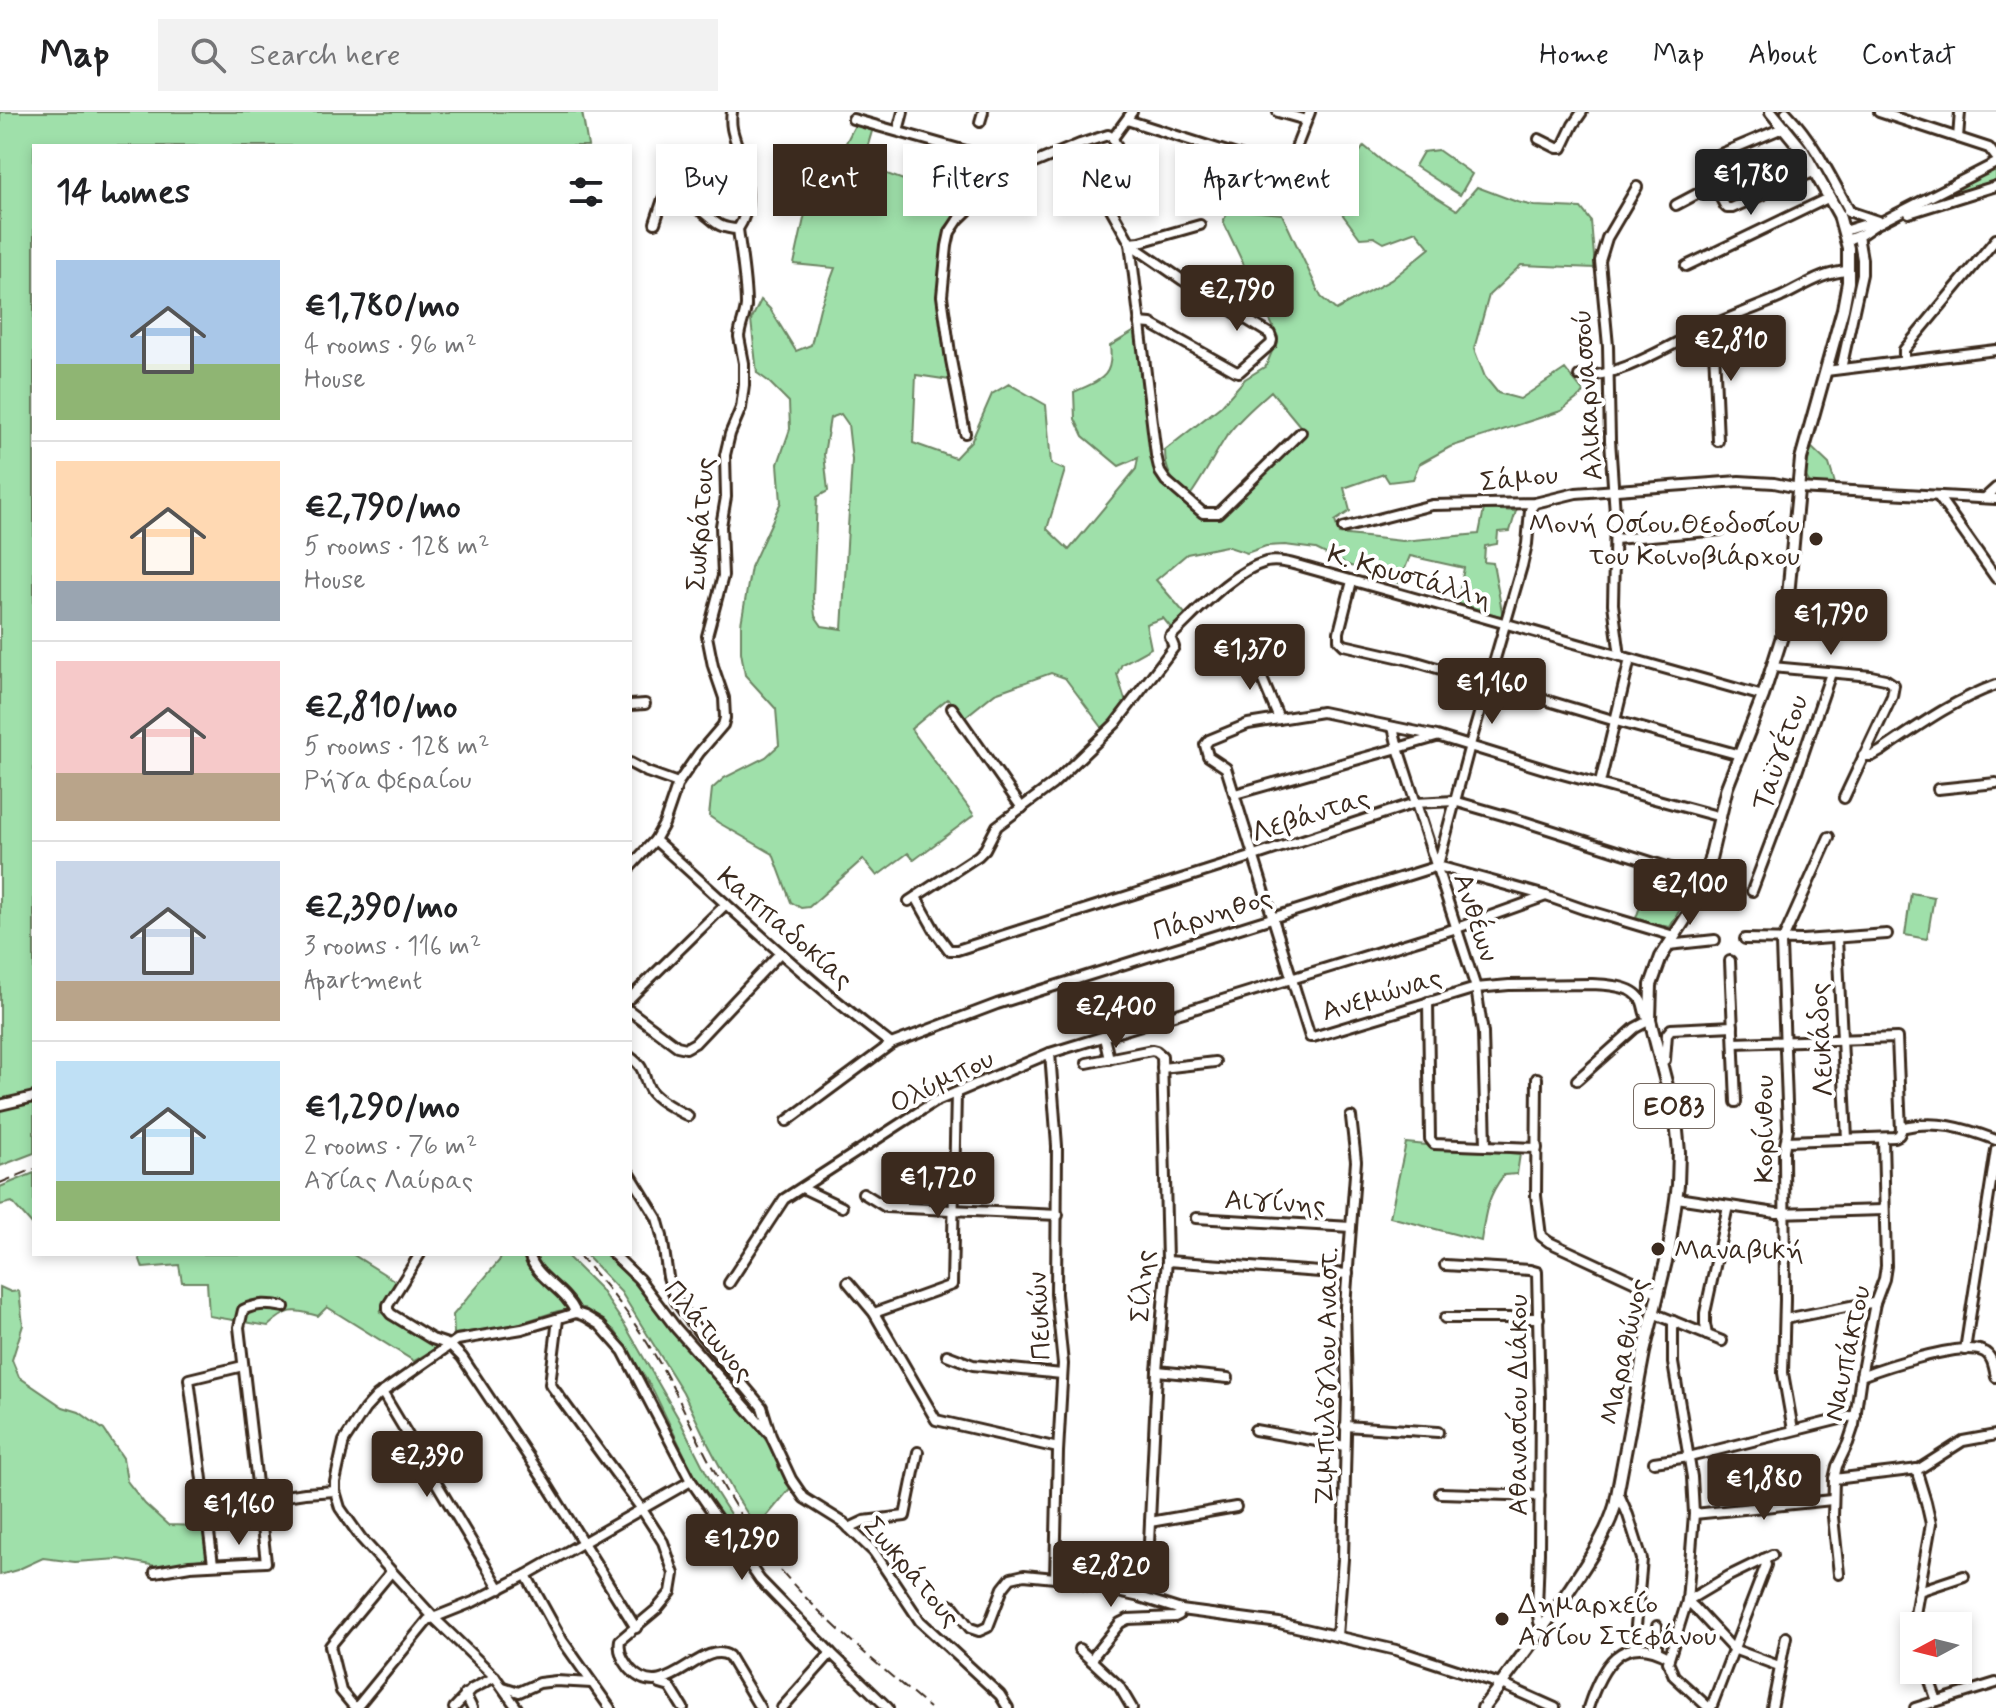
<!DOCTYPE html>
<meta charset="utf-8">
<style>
:root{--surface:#fff;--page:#f2f2f2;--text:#202124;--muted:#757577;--line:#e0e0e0;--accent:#3b2a1e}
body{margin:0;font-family:Mynerve,sans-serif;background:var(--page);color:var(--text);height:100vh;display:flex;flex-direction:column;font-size:30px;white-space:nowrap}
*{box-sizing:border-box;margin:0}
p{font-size:26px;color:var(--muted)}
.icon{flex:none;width:44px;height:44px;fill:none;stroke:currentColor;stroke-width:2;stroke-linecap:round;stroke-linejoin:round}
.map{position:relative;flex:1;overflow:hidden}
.drawer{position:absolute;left:32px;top:32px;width:600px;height:1112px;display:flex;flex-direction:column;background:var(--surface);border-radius:0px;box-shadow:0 4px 12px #0003}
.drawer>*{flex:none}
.top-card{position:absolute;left:656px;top:32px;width:760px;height:72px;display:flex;gap:16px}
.needle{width:52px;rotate:263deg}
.controls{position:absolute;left:1900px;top:1500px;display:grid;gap:16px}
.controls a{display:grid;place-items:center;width:72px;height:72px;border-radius:0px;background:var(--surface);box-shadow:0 4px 12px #0003;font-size:40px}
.price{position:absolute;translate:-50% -68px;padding:0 18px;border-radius:8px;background:var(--accent);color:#fff;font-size:26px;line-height:52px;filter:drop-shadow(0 2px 4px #0008)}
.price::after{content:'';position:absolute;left:50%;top:48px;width:24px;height:18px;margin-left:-12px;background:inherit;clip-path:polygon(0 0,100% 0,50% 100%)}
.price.selected{background:#222;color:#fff}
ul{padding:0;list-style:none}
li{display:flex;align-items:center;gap:24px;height:200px;padding:0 24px}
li+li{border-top:2px solid var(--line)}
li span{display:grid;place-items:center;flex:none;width:224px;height:160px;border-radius:0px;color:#555}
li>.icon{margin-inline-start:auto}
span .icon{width:96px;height:96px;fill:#fffc;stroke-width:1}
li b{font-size:34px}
h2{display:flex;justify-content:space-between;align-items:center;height:96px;padding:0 24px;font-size:34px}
.chip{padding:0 28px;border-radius:0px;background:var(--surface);box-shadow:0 4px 12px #0003;font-size:28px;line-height:72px}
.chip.selected{background:var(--accent);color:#fff}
header{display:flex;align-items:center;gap:48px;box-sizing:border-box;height:112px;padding:0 40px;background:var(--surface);border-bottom:2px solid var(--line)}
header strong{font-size:38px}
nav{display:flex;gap:44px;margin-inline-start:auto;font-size:28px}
.search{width:560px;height:72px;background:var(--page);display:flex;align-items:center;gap:20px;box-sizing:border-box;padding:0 28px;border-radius:0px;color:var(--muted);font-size:30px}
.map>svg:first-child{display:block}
</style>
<header>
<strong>Map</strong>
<div class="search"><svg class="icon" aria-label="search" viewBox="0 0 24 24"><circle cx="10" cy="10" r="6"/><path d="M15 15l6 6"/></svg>Search here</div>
<nav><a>Home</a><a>Map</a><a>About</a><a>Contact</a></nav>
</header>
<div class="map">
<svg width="1996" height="1596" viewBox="0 0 1996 1596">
<rect width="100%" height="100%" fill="#fff"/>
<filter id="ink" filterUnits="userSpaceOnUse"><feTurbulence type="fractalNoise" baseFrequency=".0125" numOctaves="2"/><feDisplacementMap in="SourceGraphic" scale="16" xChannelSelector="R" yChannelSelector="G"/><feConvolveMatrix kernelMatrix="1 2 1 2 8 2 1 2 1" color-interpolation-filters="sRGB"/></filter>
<g filter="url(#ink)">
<g fill="#9fe0aa" stroke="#6d8564" stroke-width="2" fill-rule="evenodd">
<path d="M0,0H582L588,34H34V1041L0,1054Z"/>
<path d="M855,13L873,16L862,53L967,91L945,116L941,142L939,185L950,268L916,263L913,331L955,346L972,328L992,282L1009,272L1046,293L1051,352L1065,358L1047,417L1069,438L1136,357L1138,346L1119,354L1083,324L1075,307L1074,280C1100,268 1114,266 1110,234L1140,216L1159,365C1174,383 1196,410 1222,404L1305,320L1271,279C1256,293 1238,307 1226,325C1213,345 1203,366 1189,385C1173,369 1165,362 1165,338L1221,294L1245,267L1266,254L1278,225L1223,109L1230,97L1282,102L1321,185L1336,198L1391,168L1430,136L1416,119L1384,131L1374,125L1360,126L1337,95L1343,65L1364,34L1393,58L1457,98L1477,75L1517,90L1534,94L1581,96L1591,109L1595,156L1521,153L1489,183L1474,237L1485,265L1498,281L1520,287L1565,257L1584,281L1561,299L1450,335L1419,352L1413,367L1389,370L1384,362L1344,376L1350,399L1335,409L1339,422L1402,429L1479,422L1484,397L1516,399L1510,419L1498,420L1497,432L1485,434L1484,450L1493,451L1503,505L1457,491L1464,456L1410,444L1399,471L1348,453L1316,437L1285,433L1266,434L1247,441L1226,434L1187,442L1156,468L1187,504L1172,517L1163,506L1146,512L1151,536L1122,552L1117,562L1126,591L1104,618L1065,566L1051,561L995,581L965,605L956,593L947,587L911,617L974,703L914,748L908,741L877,764L863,747L809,795L801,796L791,790L773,742L719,711L709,704L712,677L724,666L766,645L779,633L776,597L745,563L741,540V512L751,455L781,390L778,352L790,317L789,290L768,269L757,261L751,208L761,188L770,197L796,239L811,233L820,196L835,156L794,152L805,102L831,60ZM841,302L848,312L852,348L842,517L822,514L815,504L813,486L817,385L828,379L824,342L830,306Z"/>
<path d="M1438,38L1472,62L1460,83L1415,54L1423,40Z"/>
<path d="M1996,57V70L1929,90Z"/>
<path d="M1811,335L1829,352L1836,375L1811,373L1805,363Z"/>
<path d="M1653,759L1694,773L1670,815L1653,812L1636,806Z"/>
<path d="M1911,781L1934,785L1927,827L1905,823Z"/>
<path d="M1406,1031L1520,1042L1517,1062L1504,1063C1487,1084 1485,1102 1481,1129L1390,1105Z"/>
<path d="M34,1061V1115L12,1090L0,1093V1075Z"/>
<path d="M138,1142H352L397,1170L380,1200L438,1235L414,1249L327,1195L318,1204C292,1197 288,1196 268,1214L209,1204L207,1170H182L179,1153L143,1156Z"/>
<path d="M502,1142H565L600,1177L626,1215L680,1309L716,1380L732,1405L728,1411L694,1363L653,1278L615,1219L584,1196L558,1199L511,1214L454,1222L453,1203L499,1149Z"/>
<path d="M585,1142H608L635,1167L747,1302L775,1341L792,1374L757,1416L734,1381L708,1332L683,1280L621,1180Z"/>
<path d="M0,1175L11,1180L19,1179L23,1213L12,1248L19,1265L63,1295L79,1300L104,1318L123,1346L127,1369L145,1392L168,1413L202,1414L208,1446L156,1454L119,1447L75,1450L43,1446L17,1458L0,1463Z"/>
</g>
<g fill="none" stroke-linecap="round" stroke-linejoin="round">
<g stroke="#3b2a1e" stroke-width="14">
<g id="minor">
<path d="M1132,0L1113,26L1122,48V60L1110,90L1111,97L1130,131L1156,343L1160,360L1166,369L1203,401H1218L1301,320"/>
<path d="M1278,0L1306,8"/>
<path d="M1786,0C1813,28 1832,66 1850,100"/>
<path d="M1879,0L1989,36L1996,45"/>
<path d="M853,7L1005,50L1015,59"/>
<path d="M1127,8L1287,59L1310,0"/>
<path d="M980,10L983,0"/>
<path d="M898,19L903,0"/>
<path d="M1958,26L1960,0"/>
<path d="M1539,27L1557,36H1562L1573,13L1582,0"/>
<path d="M1704,49L1785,15"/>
<path d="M1676,93L1714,73L1725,94L1727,96H1732L1815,59"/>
<path d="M1848,99L1881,110"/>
<path d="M1909,101L1996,74"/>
<path d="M655,111L663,87C673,89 687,91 696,96C715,106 713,116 738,117"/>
<path d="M1844,119L1863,113H1875"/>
<path d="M1847,128L1862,122L1875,113L1996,51"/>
<path d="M1130,131L1140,130L1200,113"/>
<path d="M1130,132L1181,167L1270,222L1272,228L1271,232L1239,260L1235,259L1151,212L1139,211"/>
<path d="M1686,154L1830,85"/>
<path d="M1713,213L1718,329"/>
<path d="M1904,249V238L1996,127"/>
<path d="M1841,257L1862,162V147L1858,124"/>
<path d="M1826,259L1996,238"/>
<path d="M1579,264C1620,266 1669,233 1706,216C1730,205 1756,196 1781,185C1804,174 1823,160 1849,159"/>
<path d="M965,321L951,248L942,184L947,134L950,120L958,108L990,77L1015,59L1080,32L1108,23L1113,26"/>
<path d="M1938,384L1996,466"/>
<path d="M1985,386L1996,376"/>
<path d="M1343,416L1432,393L1535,391L1576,381L1739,369L1774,371L1798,376L1996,387"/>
<path d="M1615,427L1721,418"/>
<path d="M1352,469L1339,520V528L1344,533L1410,548L1616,609L1740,643"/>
<path d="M1251,540L1279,607"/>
<path d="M1620,544L1613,492L1615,402L1610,328L1608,234L1600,149L1607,126L1637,75"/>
<path d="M1772,555L1871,564L1885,567L1894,573L1892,584L1844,686"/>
<path d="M630,593L645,592"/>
<path d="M952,596L1022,696"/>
<path d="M1436,625L1398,636L1476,876L1483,921L1486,1034"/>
<path d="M1863,644H1872L1881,639C1918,614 1954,588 1996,573"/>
<path d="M630,651L647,660L678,671"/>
<path d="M1600,671L1630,547"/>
<path d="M1938,677L1996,671"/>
<path d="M1235,682L1398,636L1393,615"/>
<path d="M655,728C732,797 808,869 891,932"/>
<path d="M1438,753L1470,633L1522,454L1527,432L1530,398L1535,391"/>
<path d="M630,755L655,728L664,712L678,671L699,641L723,613L725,606L724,586L713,554L707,524L723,464L721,414L726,385L725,343L730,322L741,296L744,273V251L739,225C740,214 745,205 746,194C746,168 741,142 738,117C753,95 746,67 740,43C736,28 729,17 732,0"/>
<path d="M1752,779L1797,660L1831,561"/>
<path d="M916,785L935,819L949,838H957L1254,744L1415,691L1454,689L1513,706L1673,757"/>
<path d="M909,789L978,744L985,737L997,714L1053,672L1115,612L1174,535L1170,525C1196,501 1231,460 1266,450C1276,448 1287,450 1297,453L1763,584"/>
<path d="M1837,826L1847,1027"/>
<path d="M1745,827L1803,828L1887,822"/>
<path d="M1668,833L1715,828"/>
<path d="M1730,849L1736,990"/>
<path d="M630,886L726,792"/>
<path d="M1428,890L1430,1027L1434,1032L1537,1036"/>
<path d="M630,899L677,934L686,936L695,931L780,841"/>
<path d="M1104,925L1109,947"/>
<path d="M1734,931L1897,926L1901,1019L1899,1023L1895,1025L1787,1029"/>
<path d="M1050,941L1057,1034L1056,1182L1063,1252L1058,1340L1055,1466"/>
<path d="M630,945C648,958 641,963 650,978C657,989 677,998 688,1004"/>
<path d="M1661,950L1665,948L1667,922L1671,917L1733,914"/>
<path d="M1087,951L1152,938L1156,939L1162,944L1167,1149L1157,1259L1149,1431L1140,1485"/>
<path d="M1162,956L1215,950"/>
<path d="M1537,966L1536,1084L1541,1124L1549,1130L1659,1181"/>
<path d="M1577,968L1635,916L1650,908C1643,902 1645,898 1642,890C1635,873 1607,873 1592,872L1509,873L1476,876L1313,925H1310L1226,656L1208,644L1205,633L1209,628L1248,612L1322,600L1437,624L1551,659L1721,705"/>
<path d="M0,993L34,985"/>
<path d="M787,1009L891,932L997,892L1438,754L1546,784L1583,797L1674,824"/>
<path d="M1901,1016C1935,1007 1965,1016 1996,1028"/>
<path d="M630,1062L657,1106L662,1124L668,1165L676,1189L699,1220L762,1295L771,1324L791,1367L804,1386L844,1411L874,1440L920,1509L1000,1583L1008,1596"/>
<path d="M802,1076L842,1095"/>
<path d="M863,1081L886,1095L1058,1103"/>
<path d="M1677,1086L1776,1101L1884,1098"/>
<path d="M1196,1106L1351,1115"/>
<path d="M420,1142L388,1193V1198L391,1202L432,1227L450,1233L462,1245L546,1371L636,1516"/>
<path d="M529,1142C536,1167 564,1175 576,1201L585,1204L600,1213L623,1239L691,1369L760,1468L831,1541L888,1596"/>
<path d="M613,1142L639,1167L676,1216L768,1320"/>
<path d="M1167,1149L1348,1162"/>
<path d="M1445,1153L1530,1158L1537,1160L1540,1288L1539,1440L1537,1497L1539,1510L1543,1516"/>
<path d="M848,1170L874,1201L936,1308L1058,1336"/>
<path d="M729,1171L784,1087L934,990L1050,941L1457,816L1546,784"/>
<path d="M874,1201L952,1173L956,981"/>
<path d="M1653,1201L1722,1229"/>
<path d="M1445,1206H1539"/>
<path d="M558,1207L550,1272L641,1396L663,1430L674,1462L671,1480L657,1497L620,1528C618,1540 623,1548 630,1557C664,1596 701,1526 729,1544L760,1596"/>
<path d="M1785,1207L1861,1192L1875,1191"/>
<path d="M1673,1209V1251L1692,1365L1694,1402L1687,1489L1668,1550L1674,1564L1709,1596"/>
<path d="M1707,1223L1705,1212V1201L1728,1094"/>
<path d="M1965,1238L1996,1038"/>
<path d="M947,1243L973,1253L1062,1262"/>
<path d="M1157,1259L1228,1266"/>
<path d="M1861,1264C1884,1255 1960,1230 1982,1239C1993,1243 1994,1256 1996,1265"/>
<path d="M382,1280L500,1477"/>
<path d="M1345,1314L1438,1320"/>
<path d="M1255,1318L1345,1334"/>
<path d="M1793,1318L1783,1261L1785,1188L1784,1038L1788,1017L1781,832L1829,725"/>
<path d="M1654,1350L1689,1345L1856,1303"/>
<path d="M1834,1367L1919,1357L1963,1329L1996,1323"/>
<path d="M1618,1380L1628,1403L1642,1447L1634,1536"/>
<path d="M1440,1381L1540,1384"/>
<path d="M258,1388L305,1381L335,1379"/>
<path d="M1694,1402L1832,1388"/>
<path d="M1150,1410L1236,1395"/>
<path d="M849,1416L864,1409L905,1404L918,1340"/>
<path d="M1772,1443L1729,1464L1687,1489L1694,1495L1733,1537L1779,1554"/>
<path d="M213,1452L189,1267L243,1254"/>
<path d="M155,1460L190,1454L266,1450L239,1215L243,1198C257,1191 269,1192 284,1195"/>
<path d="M1839,1462L1833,1405L1834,1367L1837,1354L1848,1331L1854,1313L1861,1264L1875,1191L1884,1167L1886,1154L1883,1026"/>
<path d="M526,1463L562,1528L610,1596"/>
<path d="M1919,1479L1964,1464"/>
<path d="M952,1493L970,1516L979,1519L988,1515L1003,1476L1011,1466L1024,1463L1055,1466L1140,1485L1181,1498L1279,1511L1396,1538L1506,1574L1555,1596"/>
<path d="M1914,1521V1508L1931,1412L1926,1390L1916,1357"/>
<path d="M1337,1524L1343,1447L1347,1281L1345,1195L1356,1049L1351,1005"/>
<path d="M1079,1537L1119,1574L1132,1596"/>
<path d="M1657,1538V1514"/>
<path d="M1092,1549L1095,1542L1120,1511L1128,1507L1175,1505L1179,1503L1181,1498"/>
<path d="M1926,1558L1937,1589"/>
<path d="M660,1572L670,1575L683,1596"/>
<path d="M503,1575L519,1580L539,1571L556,1569L592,1571"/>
<path d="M465,1582L472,1596"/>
<path d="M355,1596L341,1579L330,1534L391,1460"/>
<path d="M356,1596L428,1508L473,1490L526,1463L691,1369"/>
<path d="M454,1596L472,1577L495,1565"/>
<path d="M517,1596L495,1565L434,1506L361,1426L340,1396L335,1379V1370L344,1329L365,1297L377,1284L450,1233L457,1228L522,1217L576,1201"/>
<path d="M782,1596L831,1541"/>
<path d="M1588,1596C1601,1556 1621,1518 1669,1545"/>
<path d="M1711,1596L1766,1453L1763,1447"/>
<path d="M1772,1596L1786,1525"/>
<path d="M1915,1596L1996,1571"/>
</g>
</g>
<g stroke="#3b2a1e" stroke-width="16">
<path id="major" d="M1483,1596C1513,1556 1543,1517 1571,1475C1588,1449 1606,1424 1615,1394L1644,1240L1669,1137L1678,1073L1679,1040L1676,1009L1650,908L1651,873L1661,845L1691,798L1705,768L1727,675L1763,584L1785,515L1801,347L1843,197L1848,170V136L1839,103L1803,39L1771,0"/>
</g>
<use href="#minor" stroke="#fff" stroke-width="8"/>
<use href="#major" stroke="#fff" stroke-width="10"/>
<g stroke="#3b2a1e" stroke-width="2" stroke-dasharray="12 6" stroke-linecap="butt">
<path d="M0,1071L34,1057"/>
<path d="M577,1142C611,1177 640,1216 664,1259C679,1286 691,1314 705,1341C718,1367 733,1391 748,1415C796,1487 864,1540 929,1596"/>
</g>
</g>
</g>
<g fill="#3b2a1e" stroke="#fff" stroke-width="3">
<circle cx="1816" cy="427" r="8"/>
<circle cx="1658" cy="1137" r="8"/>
<circle cx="1502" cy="1507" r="8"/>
</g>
<g text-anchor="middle" stroke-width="8" stroke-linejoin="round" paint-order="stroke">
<rect fill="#fff" stroke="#766a62" stroke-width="2" x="1634" y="972" width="80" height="44" rx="6"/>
<g font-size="26" font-weight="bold" fill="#3b2a1e">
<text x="1674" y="1003">ΕΟ83</text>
</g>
<g font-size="28" fill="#3b2a1e" stroke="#fff">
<text transform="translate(1586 283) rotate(-94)" y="10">Αλικαρνασσού</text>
<text transform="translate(1519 365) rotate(-6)" y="10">Σάμου</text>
<text transform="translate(699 412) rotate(-86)" y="10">Σωκράτους</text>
<text transform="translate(1410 463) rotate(16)" y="10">Κ. Κρυστάλλη</text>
<text transform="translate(1779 640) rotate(-71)" y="10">Ταϋγέτου</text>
<text transform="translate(1310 702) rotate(-18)" y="10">Λεβάντας</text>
<text transform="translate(1212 801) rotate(-17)" y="10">Πάρνηθος</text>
<text transform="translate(1477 805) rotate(72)" y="10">Ανθέων</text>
<text transform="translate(786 815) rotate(41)" y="10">Καππαδοκίας</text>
<text transform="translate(1381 881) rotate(-17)" y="10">Ανεμώνας</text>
<text transform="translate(1820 928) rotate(-93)" y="10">Λευκάδος</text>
<text transform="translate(941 968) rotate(-26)" y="10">Ολύμπου</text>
<text transform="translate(1763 1017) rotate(-90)" y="10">Κορίνθου</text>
<text transform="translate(1275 1089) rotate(3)" y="10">Αιγίνης</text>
<text transform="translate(1141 1174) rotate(-86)" y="10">Σίλης</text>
<text transform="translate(1038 1204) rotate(-93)" y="10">Πευκών</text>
<text transform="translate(710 1218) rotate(50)" y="10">Πλάτωνος</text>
<text transform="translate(1623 1239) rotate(-78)" y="10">Μαραθώνος</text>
<text transform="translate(1846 1241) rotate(-78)" y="10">Ναυπάκτου</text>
<text transform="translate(1325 1264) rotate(-89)" y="10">Ζιμπυλόγλου Αναστ.</text>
<text transform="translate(1517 1293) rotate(-90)" y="10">Αθανασίου Διάκου</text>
<text transform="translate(913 1459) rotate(50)" y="10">Σωκράτους</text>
</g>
<g font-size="28" fill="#3b2a1e" stroke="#fff" text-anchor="start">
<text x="1800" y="421" text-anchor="end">Μονή Οσίου Θεοδοσίου<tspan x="1800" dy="32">του Κοινοβιάρχου</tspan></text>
<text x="1674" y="1147">Μαναβική</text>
<text x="1518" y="1501">Δημαρχείο<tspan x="1518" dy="32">Αγίου Στεφάνου</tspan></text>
</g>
</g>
</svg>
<div class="controls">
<a><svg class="needle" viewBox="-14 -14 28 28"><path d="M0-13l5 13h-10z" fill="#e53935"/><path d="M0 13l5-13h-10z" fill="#757577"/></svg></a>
</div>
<b class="price selected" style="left:1751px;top:105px">€1,780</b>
<b class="price" style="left:1237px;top:221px">€2,790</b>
<b class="price" style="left:1731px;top:271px">€2,810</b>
<b class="price" style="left:1831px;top:545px">€1,790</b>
<b class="price" style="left:1250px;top:580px">€1,370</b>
<b class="price" style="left:1492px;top:614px">€1,160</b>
<b class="price" style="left:1690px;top:815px">€2,100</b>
<b class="price" style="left:1116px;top:938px">€2,400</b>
<b class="price" style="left:938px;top:1108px">€1,720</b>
<b class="price" style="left:427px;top:1387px">€2,390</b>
<b class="price" style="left:1764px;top:1410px">€1,880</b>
<b class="price" style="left:239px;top:1435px">€1,160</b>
<b class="price" style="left:742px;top:1470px">€1,290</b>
<b class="price" style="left:1111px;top:1497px">€2,820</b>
<div class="top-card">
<a class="chip">Buy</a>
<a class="chip selected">Rent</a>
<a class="chip">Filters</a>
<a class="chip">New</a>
<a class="chip">Apartment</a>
</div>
<section class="drawer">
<h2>14 homes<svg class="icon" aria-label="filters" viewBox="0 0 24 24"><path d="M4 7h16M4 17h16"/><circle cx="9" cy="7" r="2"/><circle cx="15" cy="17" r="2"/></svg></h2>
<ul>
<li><span style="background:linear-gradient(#a9c7e8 65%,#8fb573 0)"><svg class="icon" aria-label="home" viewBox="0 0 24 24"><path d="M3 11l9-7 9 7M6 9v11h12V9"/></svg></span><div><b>€1,780/mo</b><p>4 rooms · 96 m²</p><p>House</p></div></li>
<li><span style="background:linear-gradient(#ffd9b3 75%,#9aa5b1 0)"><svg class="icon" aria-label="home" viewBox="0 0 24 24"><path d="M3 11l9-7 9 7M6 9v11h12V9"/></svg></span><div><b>€2,790/mo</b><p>5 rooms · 128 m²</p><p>House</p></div></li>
<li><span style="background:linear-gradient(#f6c9c9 70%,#b9a48a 0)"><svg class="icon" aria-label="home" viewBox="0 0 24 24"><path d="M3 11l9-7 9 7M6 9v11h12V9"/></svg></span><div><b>€2,810/mo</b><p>5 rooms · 128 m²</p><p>Ρήγα Φεραίου</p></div></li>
<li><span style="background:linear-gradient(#c9d6e8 75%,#b9a48a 0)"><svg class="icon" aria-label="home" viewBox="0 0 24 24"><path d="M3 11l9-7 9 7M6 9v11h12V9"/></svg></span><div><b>€2,390/mo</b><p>3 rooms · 116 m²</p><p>Apartment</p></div></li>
<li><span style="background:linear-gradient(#bfe0f5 75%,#8fb573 0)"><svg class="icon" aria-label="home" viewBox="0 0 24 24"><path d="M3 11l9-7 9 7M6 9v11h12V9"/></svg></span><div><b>€1,290/mo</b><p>2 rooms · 76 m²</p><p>Αγίας Λαύρας</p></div></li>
</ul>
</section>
</div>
